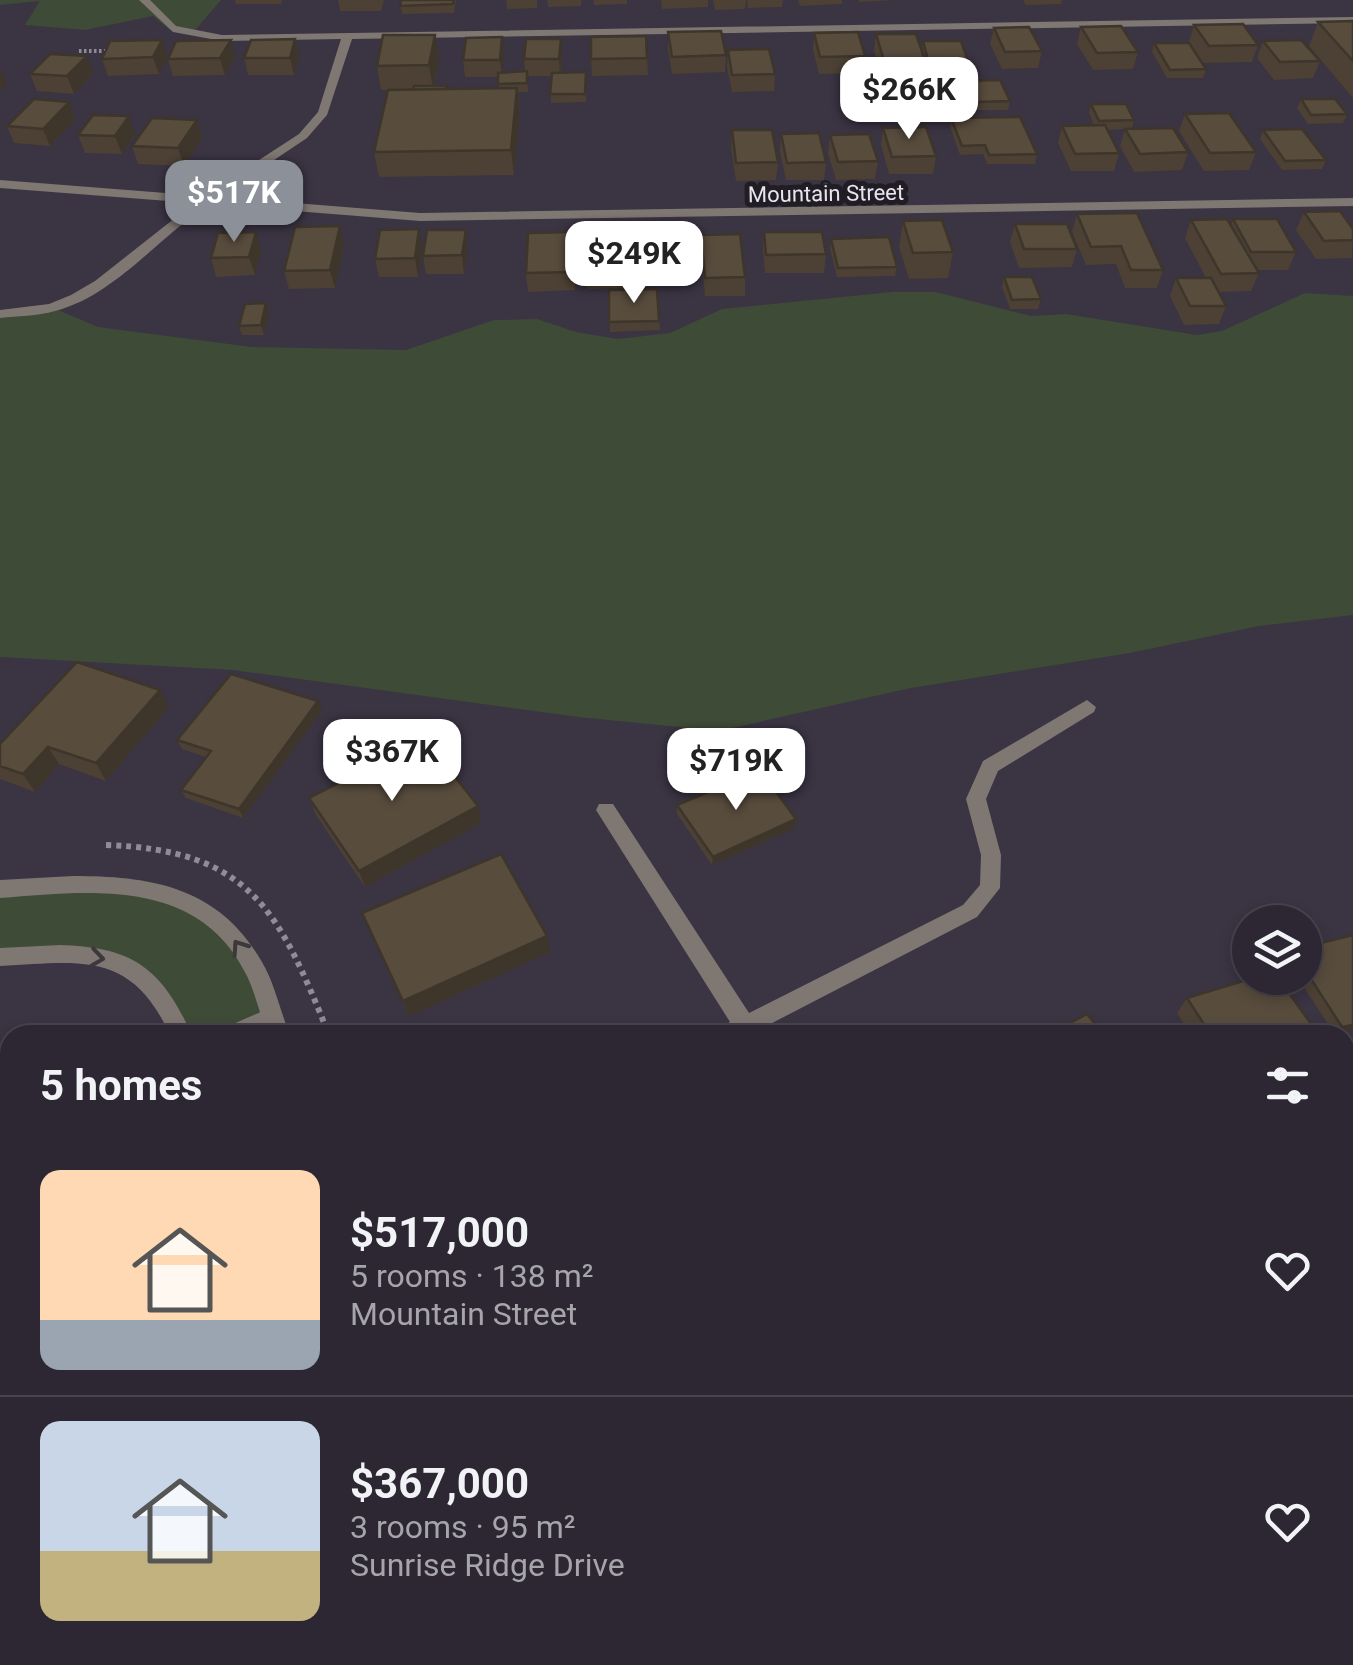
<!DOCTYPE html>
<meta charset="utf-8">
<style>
:root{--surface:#2c2732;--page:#342f3a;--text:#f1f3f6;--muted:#a6a5ac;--line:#48444d;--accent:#8c9099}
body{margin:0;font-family:Roboto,sans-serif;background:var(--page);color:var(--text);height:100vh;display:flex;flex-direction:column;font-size:38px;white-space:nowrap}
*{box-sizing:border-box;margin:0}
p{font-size:32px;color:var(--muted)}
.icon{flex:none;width:55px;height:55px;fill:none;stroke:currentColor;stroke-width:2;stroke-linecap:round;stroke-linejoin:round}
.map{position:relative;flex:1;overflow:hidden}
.drawer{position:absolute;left:0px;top:1025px;width:1355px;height:640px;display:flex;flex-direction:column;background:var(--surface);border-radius:30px 30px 0 0;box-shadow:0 5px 15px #0003,0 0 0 2px var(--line)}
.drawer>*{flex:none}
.buttons{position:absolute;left:1232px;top:905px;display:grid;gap:20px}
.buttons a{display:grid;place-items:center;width:90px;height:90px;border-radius:50%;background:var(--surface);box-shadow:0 5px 15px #0003,0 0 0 2px var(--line);font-size:50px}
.price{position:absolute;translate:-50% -85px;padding:0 22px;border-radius:20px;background:#fff;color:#222;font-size:32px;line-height:65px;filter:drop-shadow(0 2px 5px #0008)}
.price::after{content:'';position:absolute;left:50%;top:60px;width:30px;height:22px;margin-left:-15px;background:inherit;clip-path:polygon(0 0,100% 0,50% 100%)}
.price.active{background:var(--accent);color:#fff}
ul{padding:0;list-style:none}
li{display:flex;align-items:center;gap:30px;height:250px;padding:0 40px}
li+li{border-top:2px solid var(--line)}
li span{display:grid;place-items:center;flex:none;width:280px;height:200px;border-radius:20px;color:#555}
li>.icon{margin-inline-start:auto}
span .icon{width:120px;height:120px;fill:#fffc;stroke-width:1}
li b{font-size:42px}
h2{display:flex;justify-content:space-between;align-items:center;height:120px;padding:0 40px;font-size:42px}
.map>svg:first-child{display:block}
</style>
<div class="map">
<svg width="1353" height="1665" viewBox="0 0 1353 1665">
<rect width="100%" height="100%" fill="#3a3443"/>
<g fill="#3e4b37">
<path d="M0,0H221L191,35L170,30L153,16L85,30L25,25L40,1L0,5Z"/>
<path d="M892,292H936L1031,316L1066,314L1197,335L1222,331L1305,293L1353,296V615L1259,626L1130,653L911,688L719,731L578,717L233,670L0,657V313L51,307L98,327L252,347L406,350L494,320L537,319L576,332L618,339L670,333L722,309Z"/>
<path d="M111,879L225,917L283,1035H177L165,1003L114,963L0,960V885Z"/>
<path d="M10,1232V1568L0,1574V1237Z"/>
<path d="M356,1655H768L762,1665H356Z"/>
</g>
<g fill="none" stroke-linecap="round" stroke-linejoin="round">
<path stroke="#908b97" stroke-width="4" stroke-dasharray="2.5 2.5" stroke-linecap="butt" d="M79,51H112"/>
<path stroke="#908b97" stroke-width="6" stroke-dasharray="5 5" stroke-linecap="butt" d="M106,845C251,850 279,911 329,1035"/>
<g stroke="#908b97" stroke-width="9" stroke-dasharray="6 6" stroke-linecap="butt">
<path d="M1345,1179L1353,1177"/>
<path d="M0,1292L10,1288"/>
</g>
<g fill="#7f7772" fill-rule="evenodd">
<path d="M1087,700L1096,707L1094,712L998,771L986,799L1001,855L1000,888L977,917L749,1035H716L719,1028L730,1022L596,810L599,804H613L749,1013L963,905L980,885L981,855L966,799L983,761Z"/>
<path d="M272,1007L280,1010L283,1017L280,1024L256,1035H221L224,1028Z"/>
</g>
<g fill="#7f7772" fill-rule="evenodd">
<path d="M139,0H150L176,26L222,35L1353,17V23L352,39L327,115L307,138L219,197L420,213L1353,198V206L420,221L209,204C159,237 114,296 55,311C37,316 18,316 0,318V310L49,304L71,295L95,281L194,203L0,188V180L204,196L299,134L318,112L341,39L222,41L173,32Z"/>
<path d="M73,876C152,876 219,887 262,962C275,984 280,1011 290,1035H268C260,1016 256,995 247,976C199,877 92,891 0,898V880Z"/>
<path d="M60,945C134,947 162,969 192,1035H170C131,950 81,962 0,966V948Z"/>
<path d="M1353,1255V1281L1345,1285V1259Z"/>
<rect x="346" y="1655" width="30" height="10"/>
<path d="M394,1655H428L424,1665H390Z"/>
<path d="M581,1655H617L621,1665H585Z"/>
<path d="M744,1655H777L773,1665H740Z"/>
</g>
</g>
<g fill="#4c4134">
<path d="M235,0H282L281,4H236Z"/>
<path d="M338,0H384L381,11H340Z"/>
<path d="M456,0L454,13L402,14L400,6Z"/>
<path d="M506,0H537V8L507,9Z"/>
<path d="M547,0H581V6L548,7Z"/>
<path d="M594,0H627V4L594,5Z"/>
<path d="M661,0H708V7L662,9Z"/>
<path d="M713,0H746L745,9L715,10Z"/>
<path d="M747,0H783L782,7L748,8Z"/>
<path d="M798,0H842V4L800,6Z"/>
<path d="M859,0H897L859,2Z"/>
<path d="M1023,0H1062L1061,4L1026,5Z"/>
<path d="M1353,21V98L1309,46L1318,22Z"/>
<path d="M1194,25L1258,45L1252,62L1203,63L1189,42Z"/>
<path d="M1081,27L1138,52L1133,69L1093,70L1077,44Z"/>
<path d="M994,28L1042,51L1038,68L1002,69L990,44Z"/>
<path d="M668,32L726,55L725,72L672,74L668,49Z"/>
<path d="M814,33L865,56L863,73L819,74L813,50Z"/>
<path d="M876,34L922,50L923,41L970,67L968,76H929L926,65L924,80L883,81L874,51Z"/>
<path d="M646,36L648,75L592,76L591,59Z"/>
<path d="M502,37L504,54L502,72H525L524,59L562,56L561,73L586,72V102L551,103V76H527L528,92H518L520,113L514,175L379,177L374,152L413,90H381L377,66L439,59L434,86L447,89L499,88L498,77H465L463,60Z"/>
<path d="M1263,41L1320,61L1313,78L1274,80L1257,58Z"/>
<path d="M1154,43L1206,69L1203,78H1167L1152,52Z"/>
<path d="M728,50L775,74L774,91L732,92L727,67Z"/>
<path d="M299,56L294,75H248L244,58Z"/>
<path d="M167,57L159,74L108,76L102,59Z"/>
<path d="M235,57L225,75L173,76L168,59Z"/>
<path d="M93,73L74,94L37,91L30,74Z"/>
<path d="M963,81L1010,101L1008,110H970L962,90Z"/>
<path d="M1301,99L1347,114L1343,123L1308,124L1297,108Z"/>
<path d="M69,102L75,120L50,146L14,143L7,126Z"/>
<path d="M1091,104L1134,120L1132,128L1188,152L1182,170L1134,172L1120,146L1125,129L1107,130L1119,153L1114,171H1071L1058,143L1062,126L1094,125L1089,113Z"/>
<path d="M1185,114L1256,152L1249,170L1204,171L1179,131Z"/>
<path d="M951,118L1037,154L1035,164H987L983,154L960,155L950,127Z"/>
<path d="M197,120L202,138L184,166L138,164L132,146Z"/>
<path d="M883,128L936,156L933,174H889L881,145Z"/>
<path d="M732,130L778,162L776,180L736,181L731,148Z"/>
<path d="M1263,130L1326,160L1322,169L1282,170L1260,139Z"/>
<path d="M135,134L122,154L85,153L78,135Z"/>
<path d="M781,134L826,162L824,180H786L780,151Z"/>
<path d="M830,135L878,161L875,179L836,180L828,153Z"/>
<path d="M1304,212L1353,229L1352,258L1316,259L1296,230Z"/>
<path d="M1077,214L1163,270L1157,288H1125L1116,264L1086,265L1072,232Z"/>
<path d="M1233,219L1296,252L1288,270H1257L1259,273L1251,291L1219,292L1226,306L1219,324L1184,325L1170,296L1176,278H1206L1185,238L1191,220L1231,225Z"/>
<path d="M903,221L953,252L948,278L909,279L899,247Z"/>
<path d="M1015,224L1077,249L1072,267L1019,268L1010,242Z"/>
<path d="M466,230L468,248L464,274H426L423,256Z"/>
<path d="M624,231L626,288L587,289L586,271Z"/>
<path d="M764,232L826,254L824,273H765L763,250Z"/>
<path d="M701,235L745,277V296H705L701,253Z"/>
<path d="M831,239L897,267L895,276L837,277L830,248Z"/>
<path d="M344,244L335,288L289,289L284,271Z"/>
<path d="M422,247L418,277H379L375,259Z"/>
<path d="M261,250L255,275L216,277L211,258Z"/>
<path d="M575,250V290L528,292L526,273Z"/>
<path d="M1004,277L1041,299L1038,309H1010L1002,287Z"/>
<path d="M657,289L660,330L610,332L609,290Z"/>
<path d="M269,313L264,335H242L239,326Z"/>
<path d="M169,707L106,781L59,764L35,792L0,779V744Z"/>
<path d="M322,711L243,818L186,798L181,790L206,757L182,749L177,740Z"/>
<path d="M309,798L481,823L365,887L316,815Z"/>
<path d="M677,805L796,819L795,828L712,865L677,814Z"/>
<path d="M362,913L550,952L409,1016Z"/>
<path d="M1305,947L1353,1030L1335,1035L1298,978H1305Z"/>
<path d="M1187,998L1319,1035H1191L1177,1013Z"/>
<path d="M10,1068V1179L0,1180V1069Z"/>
<path d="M1353,1533V1585L1345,1573V1538Z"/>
<path d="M1212,1655H1307L1314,1665H1218Z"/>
</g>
<g fill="#3e352b">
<path d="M435,35L439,59L433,89L429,65Z"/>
<path d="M502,37L504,54L502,77L500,60Z"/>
<path d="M295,39L299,56L294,75L290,58Z"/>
<path d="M561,39L562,56L560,76L559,59Z"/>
<path d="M162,40L167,57L159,74L153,57Z"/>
<path d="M231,40L235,57L225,75L220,58Z"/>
<path d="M87,56L93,73L74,94L67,76Z"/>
<path d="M0,68L7,84L0,90Z"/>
<path d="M517,88L520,113L514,175L511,150Z"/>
<path d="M69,102L75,120L50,146L43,129Z"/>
<path d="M129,116L135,134L122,154L115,136Z"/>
<path d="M197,120L202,138L184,166L178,148Z"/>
<path d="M340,226L344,244L335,288L330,270Z"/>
<path d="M419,229L422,247L418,277L415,258Z"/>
<path d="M466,230L468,248L464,274L462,255Z"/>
<path d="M256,232L261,250L255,275L249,257Z"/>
<path d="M266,303L269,313L264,335L261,325Z"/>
<path d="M160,690L169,707L106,781L96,763Z"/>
<path d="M318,701L322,711L243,818L239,809Z"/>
<path d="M48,747L59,764L35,792L23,774Z"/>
<path d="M478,806L481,823L365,887L359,871Z"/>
<path d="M796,819L795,828L712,865L713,857Z"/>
<path d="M547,936L550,952L409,1016L403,1001Z"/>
<path d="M1353,1025V1030L1335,1035L1342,1027Z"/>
<path d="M178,1655H193L189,1665H175Z"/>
</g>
<g fill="#584c3d" stroke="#3e352b" stroke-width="2.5">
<path d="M401,0H454L453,4L400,6Z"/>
<path d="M1353,21V61L1318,22Z"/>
<path d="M1243,24L1258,45L1209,46L1194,25Z"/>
<path d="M1121,26L1138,52L1097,53L1081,27Z"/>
<path d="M1029,27L1042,51L1005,52L994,28Z"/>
<path d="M721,31L726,55L672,57L668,32Z"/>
<path d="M858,32L865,56L820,57L814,33Z"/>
<path d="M876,34H916L926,63L885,64Z"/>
<path d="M383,35H435L429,65L377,66Z"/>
<path d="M646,36L647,58L591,59V37Z"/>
<path d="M502,37L500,60H463L466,38Z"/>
<path d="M295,39L290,58H244L251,40Z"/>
<path d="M526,39H561L559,59H524Z"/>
<path d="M162,40L153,57L102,59L110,41Z"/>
<path d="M231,40L220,58L168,59L176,41Z"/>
<path d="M1301,40L1320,61L1280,62L1263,41Z"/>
<path d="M923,41H961L970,67H930Z"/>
<path d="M1154,43H1189L1206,69L1170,70Z"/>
<path d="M769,49L775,74L732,75L728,50Z"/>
<path d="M50,54L87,56L67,76L30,74Z"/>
<path d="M527,71V83L498,84V73Z"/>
<path d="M586,72L585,94H550L552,73Z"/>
<path d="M1000,80L1010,101L972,102L963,81Z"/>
<path d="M414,86H447L446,89L413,90Z"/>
<path d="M517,88L511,150L374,152L388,90Z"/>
<path d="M34,99L69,102L43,129L7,126Z"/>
<path d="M1301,99H1335L1347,114L1311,115Z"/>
<path d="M1091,104H1126L1134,120L1099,121Z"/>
<path d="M1229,113L1256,152L1210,153L1185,114Z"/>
<path d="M93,115L129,116L115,136L78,135Z"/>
<path d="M1020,117L1037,154L989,155L985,145L962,146L951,118Z"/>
<path d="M152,118L197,120L178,148L132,146Z"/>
<path d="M1105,125L1119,153L1075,154L1062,126Z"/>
<path d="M926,127L936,156L892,157L883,128Z"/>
<path d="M1173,128L1188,152L1140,154L1125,129Z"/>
<path d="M1302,129L1326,160L1285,161L1263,130Z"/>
<path d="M732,130H772L778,162L736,163Z"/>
<path d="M819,133L826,162L787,163L781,134Z"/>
<path d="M869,134L878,161L838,162L830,135Z"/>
<path d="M1340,211L1353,229V240L1324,241L1304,212Z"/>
<path d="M1137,213L1163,270H1131L1121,246L1091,247L1077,214Z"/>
<path d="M1227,219L1259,273L1221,274L1191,220Z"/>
<path d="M1233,219H1277L1296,252H1251Z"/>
<path d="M942,220L953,252L913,253L903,221Z"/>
<path d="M1015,224H1067L1077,249H1024Z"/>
<path d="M340,226L330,270L284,271L295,227Z"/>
<path d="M419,229L415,258L375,259L380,230Z"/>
<path d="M427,230H466L462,255L423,256Z"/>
<path d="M586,231H624L625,270L586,271Z"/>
<path d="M256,232L249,257L211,258L218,233Z"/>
<path d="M574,232V272L526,273L528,233Z"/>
<path d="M764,232H822L826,254L766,255Z"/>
<path d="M740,234L745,277L705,278L701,235Z"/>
<path d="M889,237L897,267L838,268L831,239Z"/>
<path d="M1004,277H1032L1041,299L1012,300Z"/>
<path d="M1176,278H1211L1226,306H1190Z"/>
<path d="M657,289L659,321L609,322V290Z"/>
<path d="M266,303L261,325L239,326L245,304Z"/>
<path d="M77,662L160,690L96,763L48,747L23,774L0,766V744Z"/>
<path d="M231,674L318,701L239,809L181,790L211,751L177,740Z"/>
<path d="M425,739L478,806L359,871L309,798Z"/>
<path d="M760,770L796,819L713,857L677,805Z"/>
<path d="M501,854L547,936L403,1001L362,913Z"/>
<path d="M1353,935V1025L1342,1027L1305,970V947Z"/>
<path d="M1253,978H1278L1319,1035H1211L1187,998Z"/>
<path d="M1087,1014L1104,1035H1047Z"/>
<path d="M10,1068V1165L0,1166V1069Z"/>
<path d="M1353,1536V1569L1345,1557V1541Z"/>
<path d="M35,1655H178L175,1665H31Z"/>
<path d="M1220,1655H1307L1314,1665H1226Z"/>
</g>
<defs><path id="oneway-chevron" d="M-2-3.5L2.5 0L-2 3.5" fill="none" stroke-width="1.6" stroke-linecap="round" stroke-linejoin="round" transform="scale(2.5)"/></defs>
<g stroke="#3c383b">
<use href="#oneway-chevron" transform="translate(239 947) rotate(-124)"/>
<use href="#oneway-chevron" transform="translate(97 958) rotate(8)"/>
</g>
<g text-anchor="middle" stroke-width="10" stroke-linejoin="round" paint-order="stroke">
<g font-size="22" fill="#e9e5ef" stroke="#201d24">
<text transform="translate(826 193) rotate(-1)" y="8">Mountain Street</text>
</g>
</g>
</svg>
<div class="buttons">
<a><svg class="icon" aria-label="layers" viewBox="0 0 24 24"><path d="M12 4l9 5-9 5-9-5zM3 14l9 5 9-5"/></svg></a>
</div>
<b class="price" style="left:909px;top:142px">$266K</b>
<b class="price active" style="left:234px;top:245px">$517K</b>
<b class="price" style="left:634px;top:306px">$249K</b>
<b class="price" style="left:392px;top:804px">$367K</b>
<b class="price" style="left:736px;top:813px">$719K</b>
<section class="drawer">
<h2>5 homes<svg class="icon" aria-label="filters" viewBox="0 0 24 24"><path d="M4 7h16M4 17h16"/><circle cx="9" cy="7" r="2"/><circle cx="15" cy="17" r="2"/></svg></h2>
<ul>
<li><span style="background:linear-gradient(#ffd9b3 75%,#9aa5b1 0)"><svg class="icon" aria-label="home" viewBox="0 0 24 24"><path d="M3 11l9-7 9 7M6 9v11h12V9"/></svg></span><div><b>$517,000</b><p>5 rooms · 138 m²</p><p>Mountain Street</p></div><svg class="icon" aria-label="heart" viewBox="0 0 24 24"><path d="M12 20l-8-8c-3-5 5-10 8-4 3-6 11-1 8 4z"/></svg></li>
<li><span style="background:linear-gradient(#c9d6e8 65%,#c2b280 0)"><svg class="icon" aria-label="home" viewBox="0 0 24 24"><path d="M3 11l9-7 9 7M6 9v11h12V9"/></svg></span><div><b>$367,000</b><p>3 rooms · 95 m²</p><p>Sunrise Ridge Drive</p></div><svg class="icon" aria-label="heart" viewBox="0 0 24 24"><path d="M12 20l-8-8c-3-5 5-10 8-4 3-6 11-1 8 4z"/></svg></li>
</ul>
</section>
</div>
